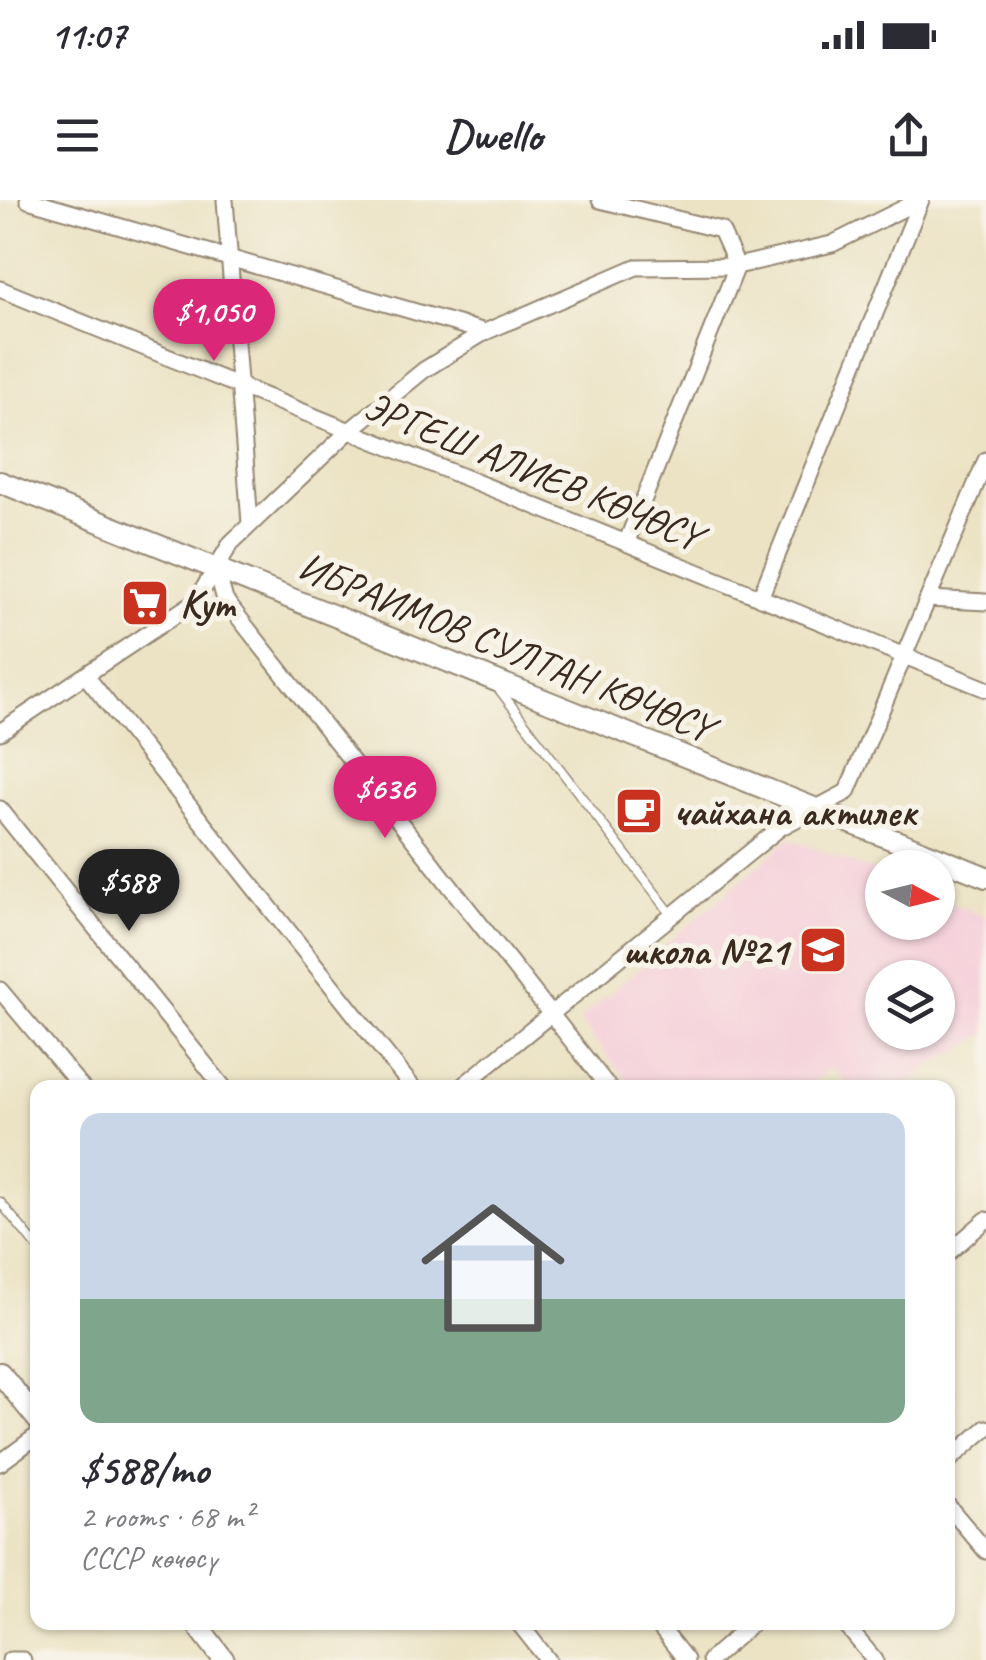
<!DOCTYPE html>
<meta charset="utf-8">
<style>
:root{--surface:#fff;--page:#f2f2f3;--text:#2b2b33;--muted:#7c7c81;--line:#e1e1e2;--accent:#db2777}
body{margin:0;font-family:Caveat,sans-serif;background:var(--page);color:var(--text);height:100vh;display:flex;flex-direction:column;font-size:38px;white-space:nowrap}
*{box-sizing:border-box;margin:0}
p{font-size:32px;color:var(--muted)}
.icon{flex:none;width:55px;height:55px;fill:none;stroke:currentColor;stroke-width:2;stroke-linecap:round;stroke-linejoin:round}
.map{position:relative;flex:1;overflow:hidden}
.side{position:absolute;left:30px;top:880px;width:925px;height:550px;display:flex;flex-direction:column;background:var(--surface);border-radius:20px;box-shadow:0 2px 8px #0004}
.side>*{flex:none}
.needle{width:65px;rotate:97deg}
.controls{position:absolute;left:865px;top:650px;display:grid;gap:20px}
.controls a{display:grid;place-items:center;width:90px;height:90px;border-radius:50%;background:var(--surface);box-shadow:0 2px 8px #0004;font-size:50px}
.price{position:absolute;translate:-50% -85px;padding:0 22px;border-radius:35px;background:var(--accent);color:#fff;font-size:32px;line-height:65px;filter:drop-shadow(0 2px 5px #0008)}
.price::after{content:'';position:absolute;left:50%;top:60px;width:30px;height:22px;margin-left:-15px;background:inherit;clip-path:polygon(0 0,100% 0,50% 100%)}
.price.current{background:#222;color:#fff}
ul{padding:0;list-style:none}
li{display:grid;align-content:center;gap:20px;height:530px;padding:0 50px}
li+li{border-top:2px solid var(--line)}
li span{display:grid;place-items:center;height:310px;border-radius:20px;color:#555}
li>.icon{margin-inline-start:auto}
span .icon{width:180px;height:180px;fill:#fffc;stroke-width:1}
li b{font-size:42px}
.status{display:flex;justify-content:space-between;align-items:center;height:70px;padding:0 50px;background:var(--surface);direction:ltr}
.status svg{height:28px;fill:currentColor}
header{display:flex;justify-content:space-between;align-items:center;height:130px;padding:0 50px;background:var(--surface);font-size:45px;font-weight:800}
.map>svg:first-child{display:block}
</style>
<div class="status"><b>11:07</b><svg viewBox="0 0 49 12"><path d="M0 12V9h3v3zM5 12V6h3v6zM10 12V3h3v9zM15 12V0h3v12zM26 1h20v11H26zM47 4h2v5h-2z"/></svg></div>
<header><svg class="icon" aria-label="menu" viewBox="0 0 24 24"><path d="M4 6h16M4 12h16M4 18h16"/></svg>Dwello<svg class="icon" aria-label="share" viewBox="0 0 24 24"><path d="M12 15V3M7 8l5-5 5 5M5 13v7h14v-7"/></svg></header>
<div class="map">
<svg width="986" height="1460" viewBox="0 0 986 1460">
<rect width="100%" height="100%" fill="#f7f3e8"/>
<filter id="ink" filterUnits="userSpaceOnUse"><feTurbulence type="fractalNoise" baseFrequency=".01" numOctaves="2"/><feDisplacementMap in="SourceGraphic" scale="20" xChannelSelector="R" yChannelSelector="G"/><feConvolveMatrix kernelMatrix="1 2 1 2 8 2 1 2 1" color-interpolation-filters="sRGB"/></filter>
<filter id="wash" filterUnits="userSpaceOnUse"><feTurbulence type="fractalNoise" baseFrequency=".0048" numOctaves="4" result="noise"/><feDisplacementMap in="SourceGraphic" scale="40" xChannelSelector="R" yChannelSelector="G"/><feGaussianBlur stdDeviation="2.25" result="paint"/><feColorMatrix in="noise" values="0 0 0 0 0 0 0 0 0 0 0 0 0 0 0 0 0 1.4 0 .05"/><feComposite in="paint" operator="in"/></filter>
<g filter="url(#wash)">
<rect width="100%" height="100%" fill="#ece3c5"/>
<path fill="#f5cfda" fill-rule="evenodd" d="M790,638L882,675V722H938V697L986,717V834L930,866L905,887H851L831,867L807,887H632L579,820ZM882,778H938V832H882Z"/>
</g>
<g filter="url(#ink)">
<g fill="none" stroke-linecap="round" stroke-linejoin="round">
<g stroke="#948672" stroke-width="11">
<g id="lane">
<path d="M498,488L672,715"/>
<path d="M0,1002L38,1048"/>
</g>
</g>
<g stroke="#948672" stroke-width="19">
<g id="street">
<path d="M28,0L485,132"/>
<path d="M225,0L250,323"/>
<path d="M600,0L721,30L737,66L627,341"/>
<path d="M0,89L986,489"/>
<path d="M216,367L225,400L609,888"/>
<path d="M760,398L921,0"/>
<path d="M928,399L986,402"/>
<path d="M86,476L413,888"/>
<path d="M0,532L196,401L231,343L348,232L424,170L485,132L636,67L737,66L832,44L920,0"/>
<path d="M0,609L224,888"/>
<path d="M0,790L82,888"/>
<path d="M460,888L781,627L847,592L986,260"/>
<path d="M948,1053L986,1020"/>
<path d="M948,1261L986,1228"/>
<path d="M0,1263L38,1235"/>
<path d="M948,1306L986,1351"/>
<path d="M518,1422L548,1460"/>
<path d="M656,1422L686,1460"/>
<path d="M843,1422L875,1460"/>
<path d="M10,1460H23"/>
<path d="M710,1460L754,1422"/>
</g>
</g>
<g stroke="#948672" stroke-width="24">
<g id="secondary">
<path d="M0,282L986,677"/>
<path d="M0,1173L38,1220"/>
<path d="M195,1422L224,1460"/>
</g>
</g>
<use href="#lane" stroke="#fff" stroke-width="8"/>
<use href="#street" stroke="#fff" stroke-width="15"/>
<use href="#secondary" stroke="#fff" stroke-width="20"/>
</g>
</g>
<defs>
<g id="supermarket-square" transform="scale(2.5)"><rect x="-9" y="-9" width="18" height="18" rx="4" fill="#c8321e" stroke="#f7f3e8"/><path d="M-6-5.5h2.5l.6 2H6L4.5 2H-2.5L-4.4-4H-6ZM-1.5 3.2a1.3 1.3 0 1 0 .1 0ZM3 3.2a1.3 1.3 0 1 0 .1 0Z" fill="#fff"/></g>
<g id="cafe-square" transform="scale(2.5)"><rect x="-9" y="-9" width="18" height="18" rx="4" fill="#c8321e" stroke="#f7f3e8"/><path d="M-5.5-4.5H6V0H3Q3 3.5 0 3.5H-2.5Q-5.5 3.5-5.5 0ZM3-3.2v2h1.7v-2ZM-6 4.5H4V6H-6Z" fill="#fff"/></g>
<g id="school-square" transform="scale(2.5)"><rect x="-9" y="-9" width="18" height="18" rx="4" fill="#c8321e" stroke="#f7f3e8"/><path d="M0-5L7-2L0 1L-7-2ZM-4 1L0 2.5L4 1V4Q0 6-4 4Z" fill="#fff"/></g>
</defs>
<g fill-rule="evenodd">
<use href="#supermarket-square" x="145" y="403"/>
<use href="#cafe-square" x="639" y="611"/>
<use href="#school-square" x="823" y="750"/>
</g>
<g text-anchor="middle" stroke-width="10" stroke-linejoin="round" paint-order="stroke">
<g font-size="40" fill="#3b2a1e" stroke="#f7f3e8">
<text transform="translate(533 270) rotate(22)" y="14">ЭРГЕШ АЛИЕВ КӨЧӨСҮ</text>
<text transform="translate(506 446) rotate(22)" y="14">ИБРАИМОВ СУЛТАН КӨЧӨСҮ</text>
</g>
<g font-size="40" font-weight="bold" fill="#3b2a1e" stroke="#f7f3e8" text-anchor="start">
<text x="180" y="417">Кут</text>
<text x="674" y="625">чайхана актилек</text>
<text x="788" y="764" text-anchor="end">школа №21</text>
</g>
</g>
</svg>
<div class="controls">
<a><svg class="needle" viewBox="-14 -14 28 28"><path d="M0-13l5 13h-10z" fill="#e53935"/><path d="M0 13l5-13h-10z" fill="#7c7c81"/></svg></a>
<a><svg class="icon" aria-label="layers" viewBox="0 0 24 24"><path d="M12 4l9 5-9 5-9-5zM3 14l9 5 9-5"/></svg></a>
</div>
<b class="price" style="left:214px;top:164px">$1,050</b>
<b class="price" style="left:385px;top:641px">$636</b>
<b class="price current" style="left:129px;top:734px">$588</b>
<section class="side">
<ul>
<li><span style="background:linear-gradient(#c9d6e8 60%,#7fa58c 0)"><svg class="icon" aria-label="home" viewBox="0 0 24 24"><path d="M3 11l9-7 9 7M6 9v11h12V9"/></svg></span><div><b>$588/mo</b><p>2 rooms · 68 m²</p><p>СССР көчөсү</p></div></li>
</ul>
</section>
</div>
